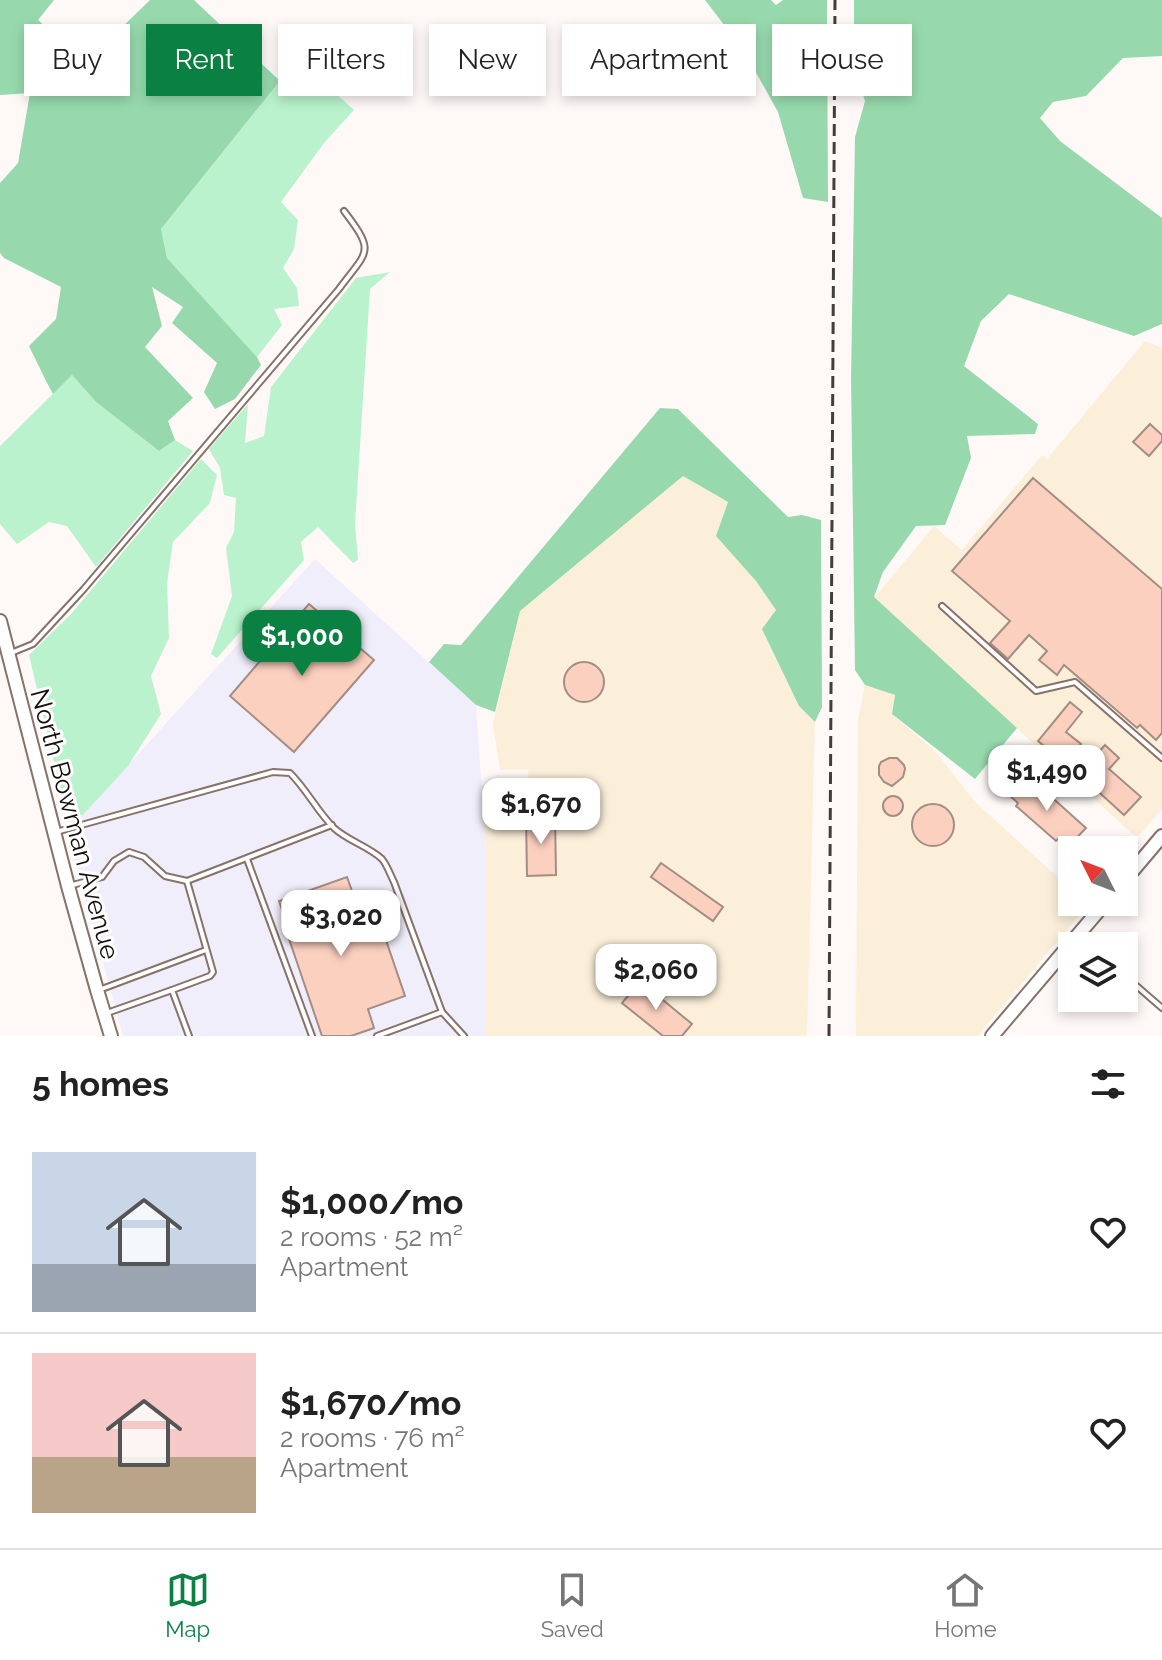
<!DOCTYPE html>
<meta charset="utf-8">
<style>
:root{--surface:#fff;--page:#f6f6f6;--text:#222;--muted:#767676;--line:#e0e0e0;--accent:#0b8043}
body{margin:0;font-family:Raleway,sans-serif;background:var(--page);color:var(--text);height:100vh;display:flex;flex-direction:column;font-size:30px;white-space:nowrap}
*{box-sizing:border-box;margin:0}
p{font-size:26px;color:var(--muted)}
.icon{flex:none;width:44px;height:44px;fill:none;stroke:currentColor;stroke-width:2;stroke-linecap:round;stroke-linejoin:round}
.map{position:relative;height:1036px;overflow:hidden}
.sheet{display:flex;flex-direction:column;background:var(--surface);flex:1}
.sheet>*{flex:none}
.top-card{position:absolute;left:24px;top:24px;width:1114px;height:72px;display:flex;gap:16px}
.needle{width:52px;rotate:312deg}
.controls{position:absolute;left:1058px;top:836px;display:grid;gap:16px}
.controls a{display:grid;place-items:center;width:80px;height:80px;border-radius:0px;background:var(--surface);box-shadow:0 4px 12px #0003;font-size:40px}
.price{position:absolute;translate:-50% -68px;padding:0 18px;border-radius:16px;background:#fff;color:#222;font-size:26px;line-height:52px;filter:drop-shadow(0 2px 4px #0008)}
.price::after{content:'';position:absolute;left:50%;top:48px;width:24px;height:18px;margin-left:-12px;background:inherit;clip-path:polygon(0 0,100% 0,50% 100%)}
.price.current{background:var(--accent);color:#fff}
ul{padding:0;list-style:none}
li{display:flex;align-items:center;gap:24px;height:200px;padding:0 32px}
li+li{border-top:2px solid var(--line)}
li span{display:grid;place-items:center;flex:none;width:224px;height:160px;border-radius:0px;color:#555}
li>.icon{margin-inline-start:auto}
span .icon{width:96px;height:96px;fill:#fffc;stroke-width:1}
li b{font-size:34px}
h2{display:flex;justify-content:space-between;align-items:center;height:96px;padding:0 32px;font-size:34px}
.pill{padding:0 28px;border-radius:0px;background:var(--surface);box-shadow:0 4px 12px #0003;font-size:28px;line-height:72px}
.pill.current{background:var(--accent);color:#fff}
.tab-bar{display:flex;justify-content:space-around;align-items:center;height:112px;border-top:2px solid var(--line);background:var(--surface);font-size:22px;color:var(--muted)}
.tab-bar a{display:grid;justify-items:center;gap:4px}
.tab-bar .current{color:var(--accent)}
.map>svg:first-child{display:block}
</style>
<div class="map">
<svg width="1162" height="1036" viewBox="0 0 1162 1036">
<rect width="100%" height="100%" fill="#fef9f7"/>
<path fill="#f1eefb" d="M315,559L476,705L486,852V1036H123L69,839L67,817L83,815Z"/>
<g fill="#fbefda">
<path d="M1145,341L1162,348V809L1137,838L874,598L934,526L962,550L1042,455L1047,459Z"/>
<path d="M683,476L728,502L756,581L776,610L799,706L815,722L807,1036H486V852L481,785L529,782L528,770H500L493,724L520,611Z"/>
<path d="M865,685L895,695L892,714L937,753L974,801L1072,890V902H1085L1088,905L984,1028L980,1036H856L858,719Z"/>
</g>
<g fill="#b9f2cc">
<path d="M298,59L354,110L324,143L281,202L298,220L294,249L283,268L297,288L299,306L274,309L282,325L257,357L167,258L161,229Z"/>
<path d="M390,272L370,289L355,524L358,560L353,563L318,527L301,542L304,560L217,658L211,654L232,596L226,548L234,532L236,498L224,495L220,468L209,449L248,404L245,443L264,436L271,387L356,278Z"/>
<path d="M72,375L96,402L159,451L175,440L193,451L96,567L67,526L49,522L17,544L0,524V446Z"/>
<path d="M201,459L217,475L210,503L173,542L167,583L169,638L151,676L161,714L128,766L83,815L67,817L29,655L71,614Z"/>
</g>
<g fill="#97d9ad">
<path d="M0,0H54L38,20L86,62L150,0H194L280,81L161,229L167,258L257,357L261,365L235,399L215,409L204,392L217,363L172,323L183,307L152,287L162,326L145,347L193,398L168,421L175,440L159,451L96,402L72,375L53,394L47,383L29,346L56,319L61,287L4,258L0,253V183L18,163L30,93L0,95Z"/>
<path d="M705,0H771L776,5L783,0H827L828,202L803,198L778,112L744,51Z"/>
<path d="M854,0H1162V56L1123,58L1086,96L1053,102L1040,118L1060,141L1162,218V324L1134,336L1009,294L981,321L964,366L1038,424L1035,434L967,436L971,458L945,525L916,526L883,572L874,597L1017,728L975,779L892,714L895,695L865,685L855,670L851,379L855,137L865,101L854,66Z"/>
<path d="M660,408L678,409L788,517L802,515L821,520L822,707L815,722L799,706L762,629L776,610L756,581L716,536L728,502L683,476L520,611L495,712L476,705L429,662L444,644L461,645Z"/>
</g>
<g fill="#fbd0bf" stroke="#a38d84" stroke-width="2">
<path d="M1150,424L1162,435V441L1149,456L1133,442Z"/>
<path d="M1033,478L1162,589V733L1156,740L1140,725L1137,728L1064,665L1057,675L1039,660L1047,651L1029,635L1008,659L990,643L1010,621L952,571Z"/>
<path d="M309,604L374,660L294,752L230,696Z"/>
<circle cx="584" cy="682" r="20"/>
<path d="M1070,702L1082,712L1066,732L1081,744L1065,763L1038,741Z"/>
<path d="M1105,745L1119,758L1109,769L1141,797L1124,815L1079,774Z"/>
<path d="M889,758H897L904,765L905,769L903,777L892,786L884,782L879,775V766L881,762Z"/>
<path d="M1028,776L1086,828L1068,847L1058,839L1056,841L1016,806L1018,803L1010,796Z"/>
<circle cx="893" cy="806" r="10"/>
<circle cx="933" cy="825" r="21"/>
<path d="M555,816L556,875L527,876L526,817Z"/>
<path d="M661,863L723,907L713,921L651,877Z"/>
<path d="M347,877L360,913L375,908L405,996L368,1009L374,1028L351,1036H322L288,936L291,935L279,901Z"/>
<path d="M640,981L692,1024L682,1036H663L622,1003Z"/>
</g>
<g fill="none" stroke-linecap="round" stroke-linejoin="round">
<g stroke="#877269" stroke-width="8">
<g id="lane">
<path d="M942,606L1036,691L1075,682L1162,758"/>
<path d="M11,653L33,644L83,590L339,289C368,250 376,253 344,211"/>
<path d="M56,832L273,772L290,773C307,790 317,811 334,828C348,841 368,846 382,859C387,865 390,874 394,882L442,1012L377,1036"/>
<path d="M247,859L312,1036"/>
<path d="M69,886L102,877L114,861L129,852L144,857L165,876L187,881L332,825"/>
<path d="M1079,937L1090,946"/>
<path d="M1124,975L1162,1008"/>
<path d="M99,990L206,950"/>
<path d="M172,990L210,976L213,972L187,881"/>
<path d="M442,1012L464,1036"/>
<path d="M107,1013L172,990L189,1036"/>
</g>
</g>
<g stroke="#877269" stroke-width="16">
<g id="secondary">
<path d="M0,621L68,886L97,990L111,1036"/>
<path d="M1124,881L1162,836"/>
<path d="M992,1036L1106,902"/>
</g>
</g>
<use href="#lane" stroke="#fff" stroke-width="4"/>
<use href="#secondary" stroke="#fff" stroke-width="12"/>
<path stroke="#453d3b" stroke-width="3" stroke-dasharray="12 6" stroke-linecap="butt" d="M829,1036L835,0"/>
</g>
<g text-anchor="middle" stroke-width="6" stroke-linejoin="round" paint-order="stroke">
<g font-size="26" fill="#160e0b" stroke="#fff">
<text transform="translate(75 824) rotate(75)" y="9">North Bowman Avenue</text>
</g>
</g>
</svg>
<div class="controls">
<a><svg class="needle" viewBox="-14 -14 28 28"><path d="M0-13l5 13h-10z" fill="#e53935"/><path d="M0 13l5-13h-10z" fill="#767676"/></svg></a>
<a><svg class="icon" aria-label="layers" viewBox="0 0 24 24"><path d="M12 4l9 5-9 5-9-5zM3 14l9 5 9-5"/></svg></a>
</div>
<b class="price current" style="left:302px;top:678px">$1,000</b>
<b class="price" style="left:1047px;top:813px">$1,490</b>
<b class="price" style="left:541px;top:846px">$1,670</b>
<b class="price" style="left:341px;top:958px">$3,020</b>
<b class="price" style="left:656px;top:1012px">$2,060</b>
<div class="top-card">
<a class="pill">Buy</a>
<a class="pill current">Rent</a>
<a class="pill">Filters</a>
<a class="pill">New</a>
<a class="pill">Apartment</a>
<a class="pill">House</a>
</div>
</div>
<section class="sheet">
<h2>5 homes<svg class="icon" aria-label="filters" viewBox="0 0 24 24"><path d="M4 7h16M4 17h16"/><circle cx="9" cy="7" r="2"/><circle cx="15" cy="17" r="2"/></svg></h2>
<ul>
<li><span style="background:linear-gradient(#c9d6e8 70%,#9aa5b1 0)"><svg class="icon" aria-label="home" viewBox="0 0 24 24"><path d="M3 11l9-7 9 7M6 9v11h12V9"/></svg></span><div><b>$1,000/mo</b><p>2 rooms · 52 m²</p><p>Apartment</p></div><svg class="icon" aria-label="heart" viewBox="0 0 24 24"><path d="M12 20l-8-8c-3-5 5-10 8-4 3-6 11-1 8 4z"/></svg></li>
<li><span style="background:linear-gradient(#f6c9c9 65%,#b9a48a 0)"><svg class="icon" aria-label="home" viewBox="0 0 24 24"><path d="M3 11l9-7 9 7M6 9v11h12V9"/></svg></span><div><b>$1,670/mo</b><p>2 rooms · 76 m²</p><p>Apartment</p></div><svg class="icon" aria-label="heart" viewBox="0 0 24 24"><path d="M12 20l-8-8c-3-5 5-10 8-4 3-6 11-1 8 4z"/></svg></li>
</ul>
</section>
<nav class="tab-bar">
<a class="current"><svg class="icon" aria-label="map" viewBox="0 0 24 24"><path d="M3 6l6-2 6 2 6-2v14l-6 2-6-2-6 2zM9 4v14M15 6v14"/></svg>Map</a>
<a><svg class="icon" aria-label="saved" viewBox="0 0 24 24"><path d="M7 4h10v16l-5-4-5 4z"/></svg>Saved</a>
<a><svg class="icon" aria-label="home" viewBox="0 0 24 24"><path d="M3 11l9-7 9 7M6 9v11h12V9"/></svg>Home</a>
</nav>
